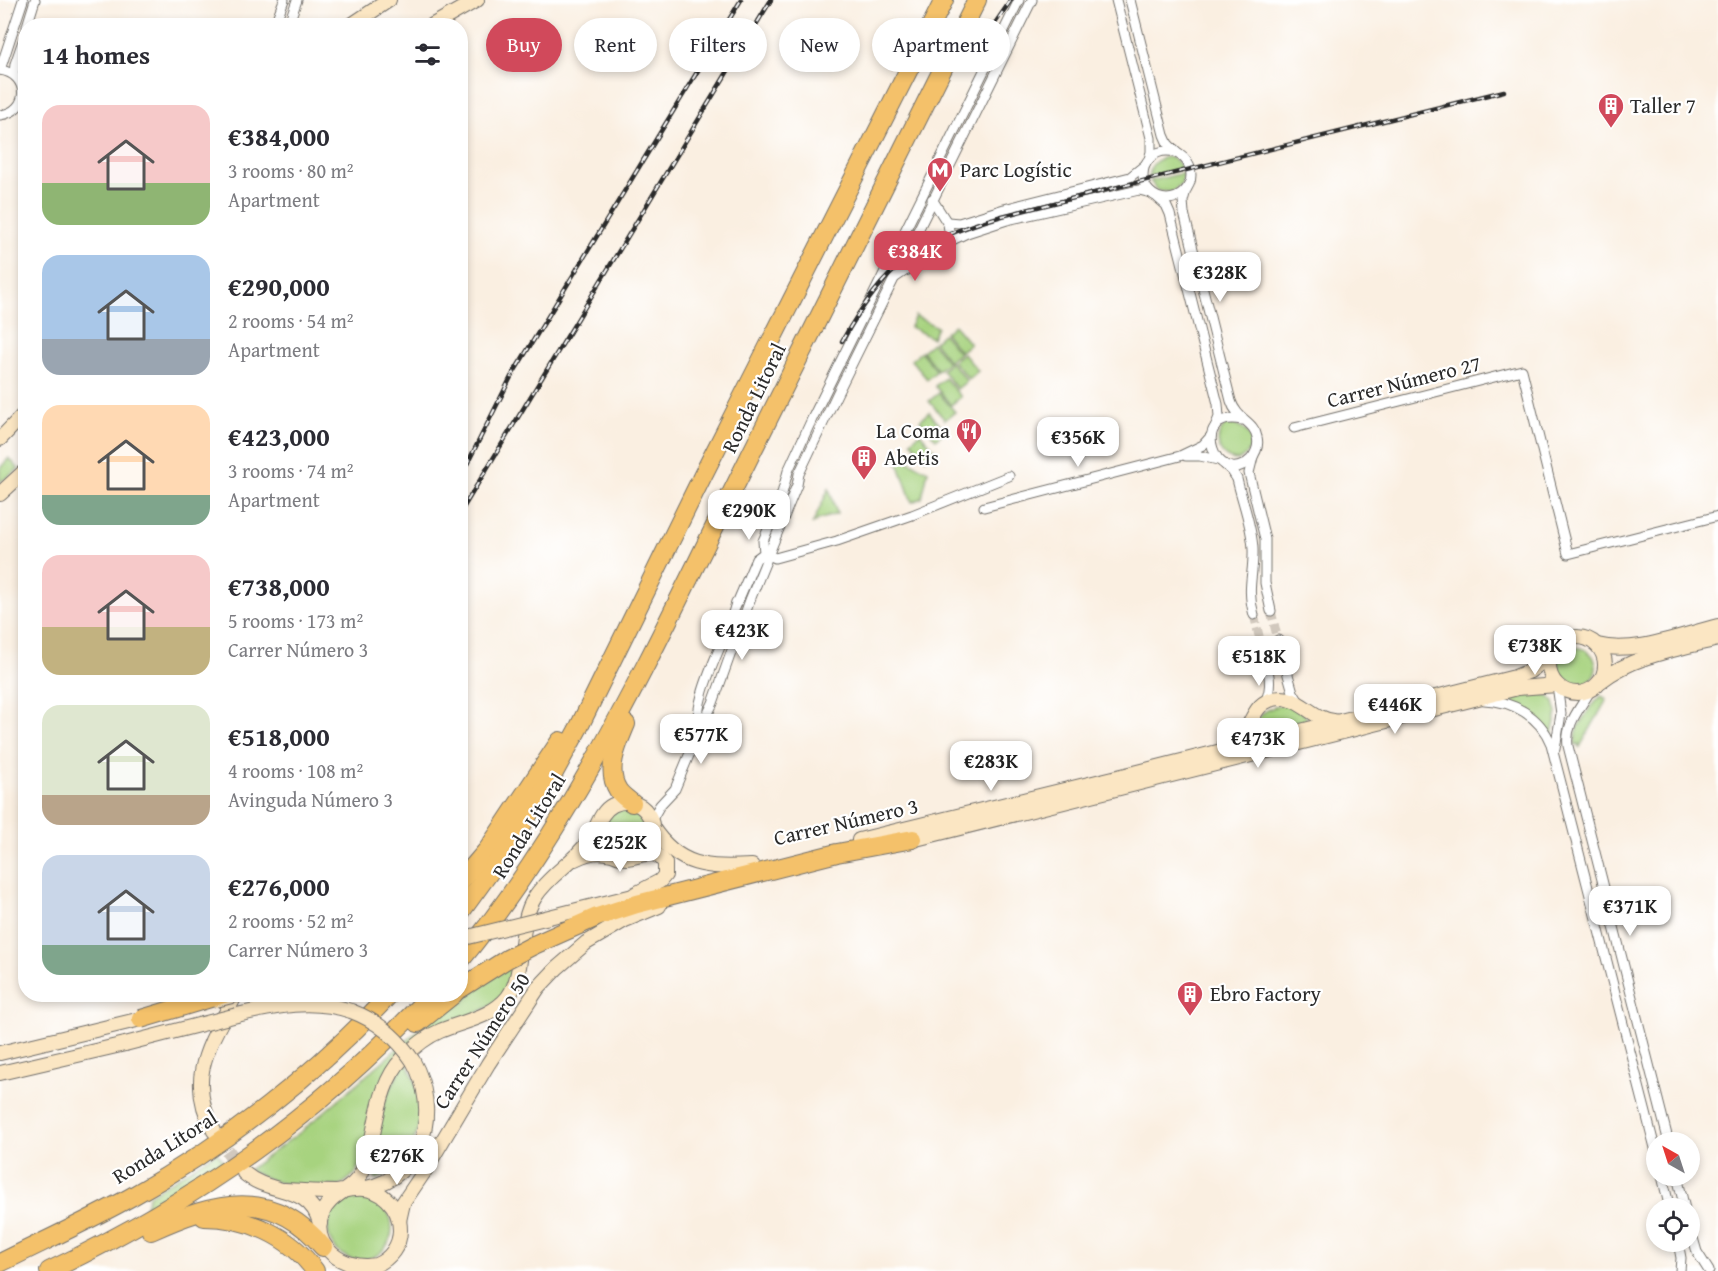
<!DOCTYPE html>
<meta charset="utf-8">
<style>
:root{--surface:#fff;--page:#f2f2f3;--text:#2b2b33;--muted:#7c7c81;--accent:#d1495b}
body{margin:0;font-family:"Gentium Book Plus",serif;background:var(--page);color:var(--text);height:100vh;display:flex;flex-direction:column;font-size:22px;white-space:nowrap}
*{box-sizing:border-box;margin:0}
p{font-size:20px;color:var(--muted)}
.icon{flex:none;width:33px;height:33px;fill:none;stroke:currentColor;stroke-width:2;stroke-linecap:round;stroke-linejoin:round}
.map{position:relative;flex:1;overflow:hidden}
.drawer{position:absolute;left:18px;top:18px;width:450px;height:984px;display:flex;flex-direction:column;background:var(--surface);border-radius:24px;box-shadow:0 3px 9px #0003}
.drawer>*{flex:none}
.guide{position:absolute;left:486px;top:18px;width:570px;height:54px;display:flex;gap:12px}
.needle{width:39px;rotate:321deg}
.tools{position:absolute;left:1646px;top:1132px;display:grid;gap:12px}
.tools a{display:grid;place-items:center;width:54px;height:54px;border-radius:50%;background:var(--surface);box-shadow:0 3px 9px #0003;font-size:30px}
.price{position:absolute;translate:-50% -51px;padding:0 14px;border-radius:12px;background:#fff;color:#222;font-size:20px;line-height:39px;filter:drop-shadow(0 2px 3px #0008)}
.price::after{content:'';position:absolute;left:50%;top:36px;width:18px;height:14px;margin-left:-9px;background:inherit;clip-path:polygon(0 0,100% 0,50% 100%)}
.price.current{background:var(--accent);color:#fff}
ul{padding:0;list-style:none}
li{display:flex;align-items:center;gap:18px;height:150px;padding:0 24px}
li span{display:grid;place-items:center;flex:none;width:168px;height:120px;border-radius:18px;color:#555}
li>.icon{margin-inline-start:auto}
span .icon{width:72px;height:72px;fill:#fffc;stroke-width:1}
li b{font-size:26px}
h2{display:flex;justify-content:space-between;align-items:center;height:72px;padding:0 24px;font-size:26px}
.pill{padding:0 21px;border-radius:27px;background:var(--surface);box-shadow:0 3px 9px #0003;font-size:21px;line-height:54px}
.pill.current{background:var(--accent);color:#fff}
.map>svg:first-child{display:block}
</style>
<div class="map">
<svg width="1718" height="1271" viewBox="0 0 1718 1271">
<rect width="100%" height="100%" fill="#fff"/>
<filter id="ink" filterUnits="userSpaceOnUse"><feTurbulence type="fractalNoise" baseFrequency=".0167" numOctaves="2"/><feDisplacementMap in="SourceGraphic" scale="12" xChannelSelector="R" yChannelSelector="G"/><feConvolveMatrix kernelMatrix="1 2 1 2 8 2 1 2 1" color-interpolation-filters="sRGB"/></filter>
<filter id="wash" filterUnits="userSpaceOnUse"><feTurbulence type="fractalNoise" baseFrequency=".008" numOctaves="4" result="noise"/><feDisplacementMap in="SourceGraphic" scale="24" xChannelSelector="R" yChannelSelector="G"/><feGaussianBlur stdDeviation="1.35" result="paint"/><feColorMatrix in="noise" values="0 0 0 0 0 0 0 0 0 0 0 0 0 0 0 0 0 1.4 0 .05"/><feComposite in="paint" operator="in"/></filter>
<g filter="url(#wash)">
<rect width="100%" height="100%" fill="#faefe1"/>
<g fill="#a7d37f" stroke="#697f55" stroke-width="1.5">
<path d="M1167,157L1175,159L1183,168L1149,177C1149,166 1156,159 1167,157Z"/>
<path d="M1184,173L1181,185L1172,192L1158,191L1150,181Z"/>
<path d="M915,316L937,327L932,338L910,327Z"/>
<path d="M954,325L970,344L960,352L945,333Z"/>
<path d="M943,334L959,353L949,361L934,342Z"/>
<path d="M932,343L948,362L938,370L922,351Z"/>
<path d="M921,352L937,371L927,379L911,360Z"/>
<path d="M963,353L978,371L969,379L953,361Z"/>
<path d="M951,362L967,381L957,389L942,370Z"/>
<path d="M945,378L961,397L951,405L935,386Z"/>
<path d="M939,393L955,412L945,420L929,401Z"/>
<path d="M929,412L945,431L936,439L920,420Z"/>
<path d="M1227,424C1251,423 1260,448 1239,460C1218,461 1211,436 1227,424Z"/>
<path d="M920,433L936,451L926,459L911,441Z"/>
<path d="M895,454L928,471L922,498L912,502Z"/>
<path d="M9,458L19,469L0,482V468Z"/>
<path d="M829,488L837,514L818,520L812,525Z"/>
<circle cx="1577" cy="667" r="19"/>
<path d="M1539,692L1549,696L1554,702L1557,713L1552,735L1503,699L1522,693Z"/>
<path d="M1601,696L1607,699L1580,747L1579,744L1575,745C1574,726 1589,709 1601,696Z"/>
<path d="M1285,705L1301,711L1307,718L1305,723L1259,734L1255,733C1253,715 1270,706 1285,705Z"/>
<circle cx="624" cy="829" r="20"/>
<path d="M513,962L505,993L491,1006L405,1049L356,1173L340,1186L309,1187L276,1182L248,1170L302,1131L435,1016Z"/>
<path d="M405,1060C431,1103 423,1156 377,1179L367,1168L385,1101Z"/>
<path d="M217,1152L225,1163L143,1215L149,1195Z"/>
<circle cx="360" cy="1228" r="32"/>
</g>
</g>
<g filter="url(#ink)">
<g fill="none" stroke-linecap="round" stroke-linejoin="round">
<g stroke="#d1c8bd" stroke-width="9" stroke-dasharray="9 4.5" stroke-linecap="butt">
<path d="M1271,611L1278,640"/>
<path d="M1254,615L1261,644"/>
</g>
<path stroke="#d1c8bd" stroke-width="14" stroke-dasharray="14 7" stroke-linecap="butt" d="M215,1133L242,1171"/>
<g stroke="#73706b" stroke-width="11">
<g id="street">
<path d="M1116,0L1151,138V152L1149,159"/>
<path d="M1130,0L1164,135L1168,144L1178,154"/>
<path d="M27,26L35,0"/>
<path d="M274,26L284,0"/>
<path d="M290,26V20L297,0"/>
<path d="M0,70L23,0"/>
<path d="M0,70C30,74 30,112 0,115"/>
<path d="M14,74L15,64L26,32"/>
<circle cx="1167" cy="175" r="24"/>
<path d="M1186,190L1183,201L1184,213L1231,401C1237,420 1254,421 1257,437C1259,445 1256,453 1251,459C1216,493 1187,409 1242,420"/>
<path d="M1158,198L1166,205L1170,214L1218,404L1219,417L1215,427"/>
<path d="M948,222L959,223L1004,209L1130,177L1145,165"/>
<path d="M944,244L967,233L1007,220L1139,190L1151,193"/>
<path d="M896,277L905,271L917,267L950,237L948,224L932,199"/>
<path d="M1294,428L1522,370L1568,554L1718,516"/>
<path d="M1186,456H1200L1218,460"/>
<path d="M1253,457L1249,473L1265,539V583L1271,611"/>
<path d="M1225,465L1232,471L1237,479C1242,501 1252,526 1253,549C1254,575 1246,587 1254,615"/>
<path d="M984,507L1180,456L1203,445L1211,436"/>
<path d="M764,553L775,558L837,541L912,515L1009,476"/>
<path d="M735,608L756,559L764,553L763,541L780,501L788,471L812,419L1019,0"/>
<path d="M1278,640L1293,692L1299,702"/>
<path d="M1261,644C1266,664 1275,683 1265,702"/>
<path d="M1590,691C1580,709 1565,724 1568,746L1669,1143"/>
<path d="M1484,700C1513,701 1540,716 1551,744L1656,1152"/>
<path d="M697,735C695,687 724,648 736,603"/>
<path d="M1555,749L1561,714L1557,685"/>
<path d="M652,819L660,805L675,789L697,736L713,703L750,600L797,485L799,474L837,394L1032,0"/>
<path d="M1662,1176L1670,1209"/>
<path d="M1677,1176L1685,1209"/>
<path d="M1689,1224L1697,1252L1709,1271"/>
<path d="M1678,1242L1681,1258L1680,1271"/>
</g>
</g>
<g stroke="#73706b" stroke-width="16">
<g id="secondary">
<path d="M350,26L389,0"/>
<path d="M431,26L477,0"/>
<path d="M0,439L26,412"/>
<path d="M0,494L26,470"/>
<circle cx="1577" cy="665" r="28"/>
<path d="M1597,645C1634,655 1681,635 1718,626"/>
<path d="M1601,681C1634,655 1678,649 1718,639"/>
<path d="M1225,744C1230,741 1237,739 1241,735C1253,724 1253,706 1270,700C1297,690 1309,719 1334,721"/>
<path d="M652,827C679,868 708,868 752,866"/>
<path d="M859,840L1138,772L1515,677L1530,671L1550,656"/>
<path d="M904,842L1518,688L1557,685"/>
<path d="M575,859C586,853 599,850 612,854C617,856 621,858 626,858C641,857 654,846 665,863V875L660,881L635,894"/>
<path d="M545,918L645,893"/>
<path d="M237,1015C276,1006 312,998 351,1011"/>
<path d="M0,1053L141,1019"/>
<path d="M0,1073L125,1044"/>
<path d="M214,1131C184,1077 211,1043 236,994"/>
<path d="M244,1173C270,1196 309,1183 320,1223"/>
<path d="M366,1188C426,1176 440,1110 413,1061"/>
<path d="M284,1190C300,1191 317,1192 334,1192C341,1192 348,1189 356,1189C381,1187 400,1206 400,1230C400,1246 390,1259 376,1265C343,1271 310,1246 322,1214C329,1194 353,1191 362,1172C378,1135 374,1088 403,1058C414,1047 426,1037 440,1031C463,1021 491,1018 508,997C527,971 516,926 535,897C549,875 573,863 588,842C597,830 599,812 613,805C648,789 670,839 634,856"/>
<path d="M399,1221L403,1203L424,1172L488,1064L538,988L557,968L586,943L625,920L659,906"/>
</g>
</g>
<g stroke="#73706b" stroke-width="20">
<g id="highway">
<path d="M626,724C618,743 605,770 618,790C621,795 627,799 632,803"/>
<path d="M460,882L488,849L560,741"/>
<path d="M460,913L512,841L549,782L579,727L702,477L944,0"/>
<path d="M534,945L597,917L637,904L837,853L913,839"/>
<path d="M460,961C571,826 643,671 720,516C806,344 891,172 977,0"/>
<path d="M460,989L507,959"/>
<path d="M418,1023L454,994"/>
<path d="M204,1217C246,1217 290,1235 315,1271"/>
<path d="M151,1231C215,1202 272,1186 323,1247"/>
<path d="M0,1263C44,1241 88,1221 131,1197C226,1144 316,1074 390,994"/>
<path d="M49,1271C196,1201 320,1114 431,994"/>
</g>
</g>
<use href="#street" stroke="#fff" stroke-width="9"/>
<use href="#secondary" stroke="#fbe6c3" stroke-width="14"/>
<use href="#highway" stroke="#f4c16a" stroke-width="18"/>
<g stroke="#2b2b2b" stroke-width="4.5">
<g id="rail">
<path d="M967,64L1011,0"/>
<path d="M842,341C884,266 920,239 1002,216L1504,91"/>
<path d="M460,478L511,377L741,0"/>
<path d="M460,513L771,0"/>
</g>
</g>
<use href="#rail" stroke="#fff" stroke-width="2" stroke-dasharray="7" stroke-linecap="butt"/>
<g stroke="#73706b" stroke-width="16" stroke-linecap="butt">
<g id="secondary-bridge">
<path d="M460,939L545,918"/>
<path d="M216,1000L240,994"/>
<path d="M351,1011C378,1021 397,1037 413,1061"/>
<path d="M125,1044L237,1015"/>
</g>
</g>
<g stroke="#73706b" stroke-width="20" stroke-linecap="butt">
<g id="highway-bridge">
<path d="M507,959L534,945"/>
<path d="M141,1019L224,994"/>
</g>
</g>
<use href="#secondary-bridge" stroke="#fbe6c3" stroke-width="14"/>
<use href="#highway-bridge" stroke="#f4c16a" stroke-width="18"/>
</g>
</g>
<defs>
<g id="building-pin" transform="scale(1.35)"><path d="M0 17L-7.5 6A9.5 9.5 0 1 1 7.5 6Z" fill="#d1495b" stroke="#fff"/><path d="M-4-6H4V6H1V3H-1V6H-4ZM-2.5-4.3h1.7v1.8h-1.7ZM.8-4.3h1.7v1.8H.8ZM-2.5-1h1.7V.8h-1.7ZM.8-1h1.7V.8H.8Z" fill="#fff"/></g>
<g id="metro-pin" transform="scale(1.35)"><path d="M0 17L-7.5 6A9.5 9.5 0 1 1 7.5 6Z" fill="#d1495b" stroke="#fff"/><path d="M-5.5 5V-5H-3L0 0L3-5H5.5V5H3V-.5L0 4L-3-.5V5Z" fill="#fff"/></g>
<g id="restaurant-pin" transform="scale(1.35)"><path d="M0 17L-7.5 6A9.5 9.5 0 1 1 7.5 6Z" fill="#d1495b" stroke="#fff"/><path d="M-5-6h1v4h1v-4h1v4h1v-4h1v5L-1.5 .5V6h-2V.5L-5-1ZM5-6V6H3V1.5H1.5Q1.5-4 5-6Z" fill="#fff"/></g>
</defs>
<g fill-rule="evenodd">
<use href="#building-pin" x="1611" y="106"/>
<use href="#metro-pin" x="940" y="170"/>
<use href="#restaurant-pin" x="969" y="431"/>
<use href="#building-pin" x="864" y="458"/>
<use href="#building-pin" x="1190" y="994"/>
</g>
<g text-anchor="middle" stroke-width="4.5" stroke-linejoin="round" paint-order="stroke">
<g font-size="21" fill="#2b2b2b" stroke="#fff" text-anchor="start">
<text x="1630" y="113">Taller 7</text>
<text x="960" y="177">Parc Logístic</text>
<text x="950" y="438" text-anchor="end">La Coma</text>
<text x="884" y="465">Abetis</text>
<text x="1210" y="1001">Ebro Factory</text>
</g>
<g font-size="21" fill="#2b2b2b" stroke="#fff">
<text transform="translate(1404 382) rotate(-14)" y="7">Carrer Número 27</text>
<text transform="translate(754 398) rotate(-64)" y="7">Ronda Litoral</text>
<text transform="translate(846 822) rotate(-13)" y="7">Carrer Número 3</text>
<text transform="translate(529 826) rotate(-58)" y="7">Ronda Litoral</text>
<text transform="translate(482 1041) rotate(-57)" y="7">Carrer Número 50</text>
<text transform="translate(165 1147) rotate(-32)" y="7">Ronda Litoral</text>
</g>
</g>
</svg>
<div class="tools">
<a><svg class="needle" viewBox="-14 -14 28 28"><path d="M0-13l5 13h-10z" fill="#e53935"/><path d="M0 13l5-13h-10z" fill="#7c7c81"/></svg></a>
<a><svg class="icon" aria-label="locate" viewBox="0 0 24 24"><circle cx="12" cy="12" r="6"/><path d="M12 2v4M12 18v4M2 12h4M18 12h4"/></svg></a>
</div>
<b class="price current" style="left:915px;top:282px">€384K</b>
<b class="price" style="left:1220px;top:303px">€328K</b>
<b class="price" style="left:1078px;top:468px">€356K</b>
<b class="price" style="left:749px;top:541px">€290K</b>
<b class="price" style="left:742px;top:661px">€423K</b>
<b class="price" style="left:1535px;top:676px">€738K</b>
<b class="price" style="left:1259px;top:687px">€518K</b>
<b class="price" style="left:1395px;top:735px">€446K</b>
<b class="price" style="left:701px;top:765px">€577K</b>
<b class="price" style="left:1258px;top:769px">€473K</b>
<b class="price" style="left:991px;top:792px">€283K</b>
<b class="price" style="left:620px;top:873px">€252K</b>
<b class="price" style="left:1630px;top:937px">€371K</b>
<b class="price" style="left:397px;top:1186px">€276K</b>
<div class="guide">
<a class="pill current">Buy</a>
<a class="pill">Rent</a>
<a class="pill">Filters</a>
<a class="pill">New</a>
<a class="pill">Apartment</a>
</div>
<section class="drawer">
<h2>14 homes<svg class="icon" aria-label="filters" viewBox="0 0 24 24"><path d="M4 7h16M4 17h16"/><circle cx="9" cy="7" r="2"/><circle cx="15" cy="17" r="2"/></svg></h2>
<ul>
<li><span style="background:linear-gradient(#f6c9c9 65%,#8fb573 0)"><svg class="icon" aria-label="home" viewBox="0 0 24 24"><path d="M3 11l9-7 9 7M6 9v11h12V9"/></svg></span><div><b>€384,000</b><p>3 rooms · 80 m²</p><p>Apartment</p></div></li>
<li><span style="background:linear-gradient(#a9c7e8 70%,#9aa5b1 0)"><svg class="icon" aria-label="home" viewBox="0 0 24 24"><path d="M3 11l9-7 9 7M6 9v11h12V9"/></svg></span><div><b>€290,000</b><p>2 rooms · 54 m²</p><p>Apartment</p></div></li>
<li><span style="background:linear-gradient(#ffd9b3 75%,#7fa58c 0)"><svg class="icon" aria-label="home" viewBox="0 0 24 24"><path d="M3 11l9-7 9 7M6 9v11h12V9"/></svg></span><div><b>€423,000</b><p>3 rooms · 74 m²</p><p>Apartment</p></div></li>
<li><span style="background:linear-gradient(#f6c9c9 60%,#c2b280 0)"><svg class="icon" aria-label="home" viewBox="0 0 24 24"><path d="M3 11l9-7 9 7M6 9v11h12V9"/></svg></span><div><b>€738,000</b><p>5 rooms · 173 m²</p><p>Carrer Número 3</p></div></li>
<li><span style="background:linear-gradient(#dfe7d0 75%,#b9a48a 0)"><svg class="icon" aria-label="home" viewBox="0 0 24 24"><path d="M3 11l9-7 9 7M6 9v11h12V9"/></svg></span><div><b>€518,000</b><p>4 rooms · 108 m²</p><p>Avinguda Número 3</p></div></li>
<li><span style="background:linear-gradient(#c9d6e8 75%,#7fa58c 0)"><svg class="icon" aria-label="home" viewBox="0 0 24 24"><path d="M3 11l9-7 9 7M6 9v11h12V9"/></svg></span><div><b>€276,000</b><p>2 rooms · 52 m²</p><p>Carrer Número 3</p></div></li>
</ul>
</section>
</div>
